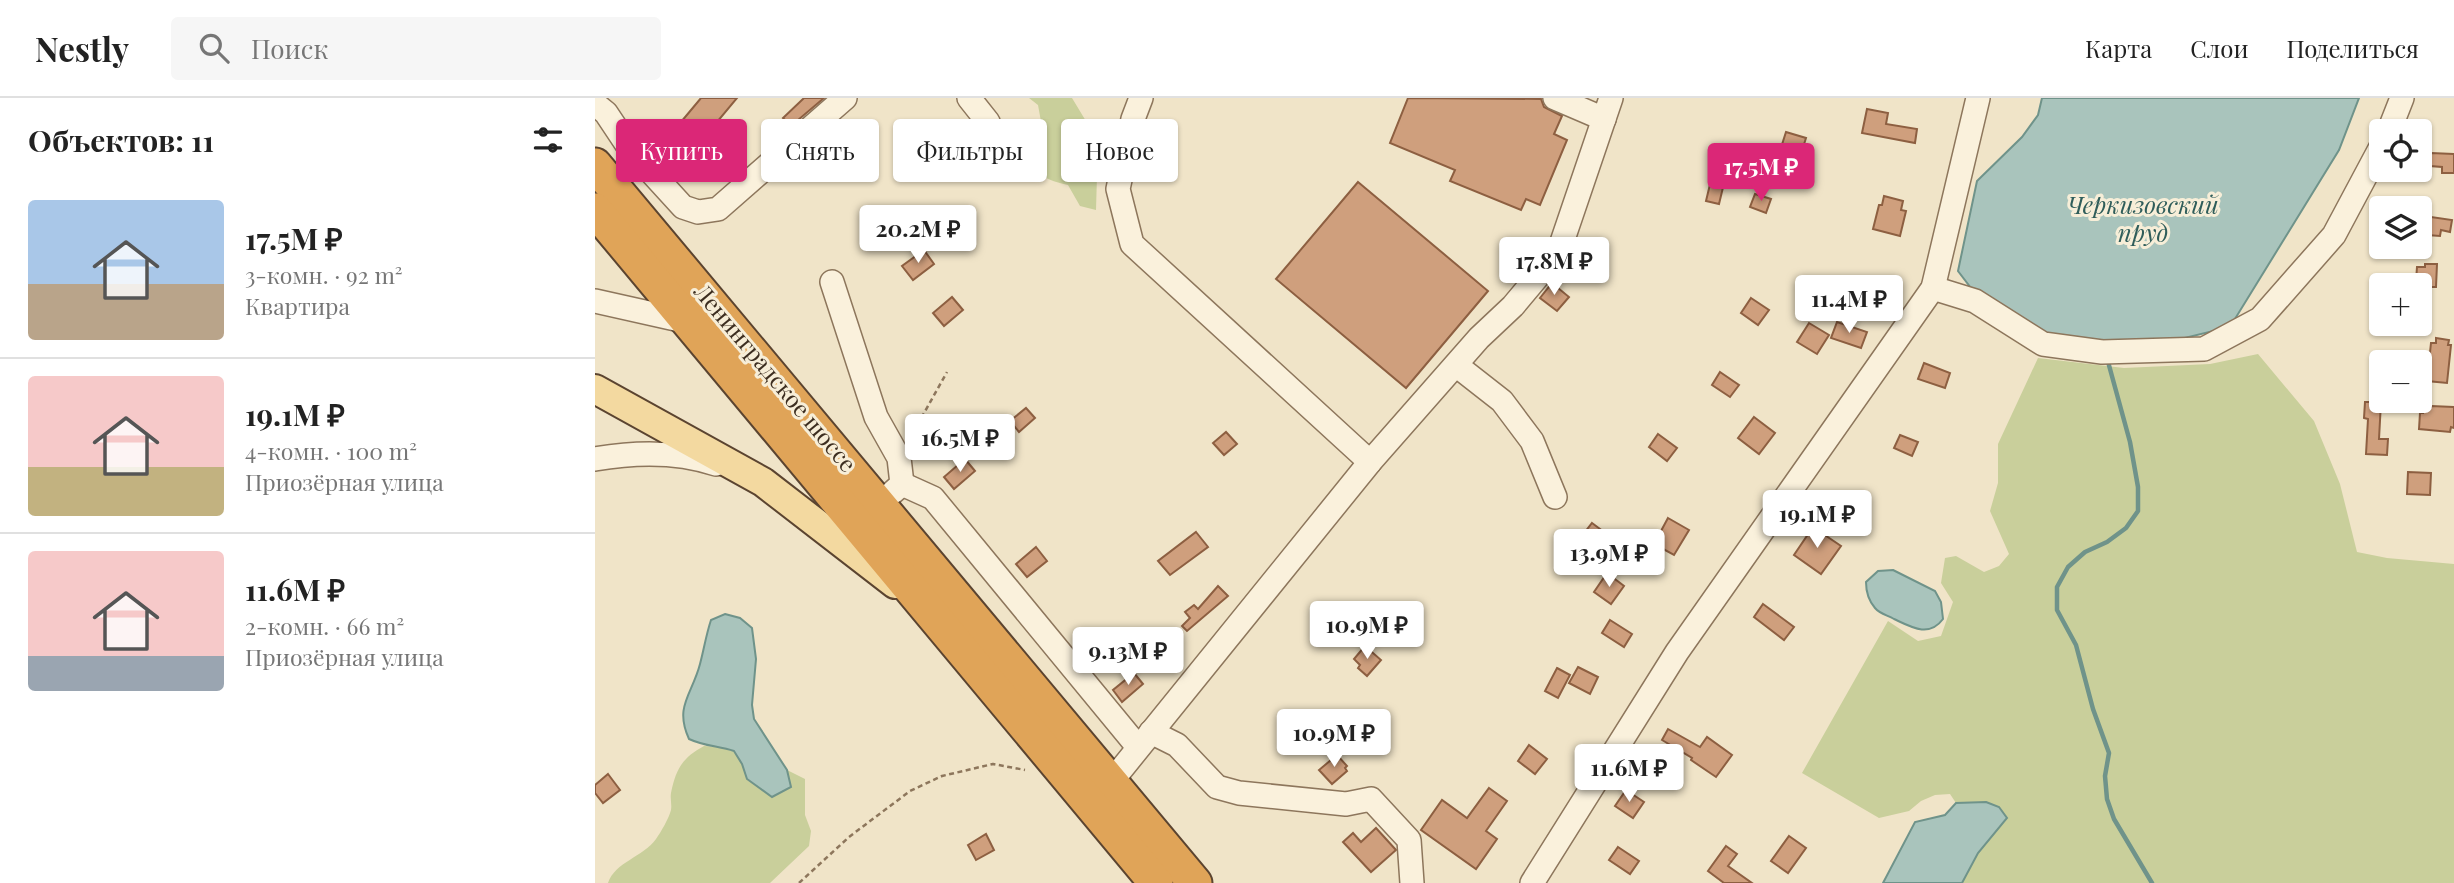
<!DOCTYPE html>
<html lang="ru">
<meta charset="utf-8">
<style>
:root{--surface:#fff;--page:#f6f6f6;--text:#222;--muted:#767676;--line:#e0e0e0;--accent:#db2777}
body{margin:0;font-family:"Playfair Display",serif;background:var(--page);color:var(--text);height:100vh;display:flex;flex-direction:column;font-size:26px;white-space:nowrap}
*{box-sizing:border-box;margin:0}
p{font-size:23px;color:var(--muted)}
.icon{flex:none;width:38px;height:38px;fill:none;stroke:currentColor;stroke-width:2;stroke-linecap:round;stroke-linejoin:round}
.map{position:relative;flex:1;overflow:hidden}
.panel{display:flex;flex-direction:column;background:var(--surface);width:595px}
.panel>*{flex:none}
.top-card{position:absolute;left:21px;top:21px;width:665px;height:63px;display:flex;gap:14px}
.buttons{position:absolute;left:1774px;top:21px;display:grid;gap:14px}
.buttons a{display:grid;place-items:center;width:63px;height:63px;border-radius:7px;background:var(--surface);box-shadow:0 2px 5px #0004;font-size:35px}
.price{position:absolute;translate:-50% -60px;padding:0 16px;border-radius:7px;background:#fff;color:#222;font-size:23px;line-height:46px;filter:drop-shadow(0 2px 4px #0008)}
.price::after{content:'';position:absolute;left:50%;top:42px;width:21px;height:16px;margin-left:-10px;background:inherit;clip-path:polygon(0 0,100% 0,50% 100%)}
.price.current{background:var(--accent);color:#fff}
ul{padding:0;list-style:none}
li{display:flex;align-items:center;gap:21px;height:175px;padding:0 28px}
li+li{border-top:2px solid var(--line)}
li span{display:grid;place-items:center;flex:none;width:196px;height:140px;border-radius:7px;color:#555}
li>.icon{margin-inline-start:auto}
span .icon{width:84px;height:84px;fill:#fffc;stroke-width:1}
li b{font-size:30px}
h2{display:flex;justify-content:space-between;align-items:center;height:84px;padding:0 28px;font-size:30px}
.tag{padding:0 24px;border-radius:7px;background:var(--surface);box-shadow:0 2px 5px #0004;font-size:24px;line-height:63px}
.tag.current{background:var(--accent);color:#fff}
header{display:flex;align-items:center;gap:42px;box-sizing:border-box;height:98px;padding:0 35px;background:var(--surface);border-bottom:2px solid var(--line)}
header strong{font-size:33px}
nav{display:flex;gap:38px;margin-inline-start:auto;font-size:24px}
.search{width:490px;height:63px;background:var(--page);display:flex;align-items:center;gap:18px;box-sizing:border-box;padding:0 24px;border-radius:7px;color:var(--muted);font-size:26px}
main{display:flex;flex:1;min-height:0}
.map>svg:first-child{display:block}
</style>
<header>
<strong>Nestly</strong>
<div class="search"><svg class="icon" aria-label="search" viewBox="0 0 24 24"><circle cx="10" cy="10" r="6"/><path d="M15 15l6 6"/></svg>Поиск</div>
<nav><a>Карта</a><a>Слои</a><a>Поделиться</a></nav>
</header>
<main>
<section class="panel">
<h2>Объектов: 11<svg class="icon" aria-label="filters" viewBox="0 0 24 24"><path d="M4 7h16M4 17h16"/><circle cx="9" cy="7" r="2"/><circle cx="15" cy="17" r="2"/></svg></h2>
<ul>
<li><span style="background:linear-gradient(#a9c7e8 60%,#b9a48a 0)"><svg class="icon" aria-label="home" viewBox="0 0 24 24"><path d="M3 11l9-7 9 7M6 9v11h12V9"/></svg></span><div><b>17.5M ₽</b><p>3-комн. · 92 m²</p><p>Квартира</p></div></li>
<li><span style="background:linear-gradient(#f6c9c9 65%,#c2b280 0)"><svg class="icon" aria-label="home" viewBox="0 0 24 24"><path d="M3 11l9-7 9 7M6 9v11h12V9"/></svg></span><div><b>19.1M ₽</b><p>4-комн. · 100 m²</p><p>Приозёрная улица</p></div></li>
<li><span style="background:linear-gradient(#f6c9c9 75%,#9aa5b1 0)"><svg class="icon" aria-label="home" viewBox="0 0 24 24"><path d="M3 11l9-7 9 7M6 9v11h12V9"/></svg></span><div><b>11.6M ₽</b><p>2-комн. · 66 m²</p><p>Приозёрная улица</p></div></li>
</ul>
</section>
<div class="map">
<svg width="1859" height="785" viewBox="0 0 1859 785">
<rect width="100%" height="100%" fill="#f0e4c8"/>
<g fill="#c9cf9b">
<path d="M434,0H477L503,43L501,112L485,108L473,87C444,81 438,73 431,45L447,29L443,7Z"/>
<path d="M1663,256L1719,323L1745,386L1762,454L1792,460L1859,466V785H1367L1383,755L1411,720L1391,704L1361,705L1355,696L1340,697L1326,703L1314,713L1284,720L1207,675L1293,523L1323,543L1346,538L1358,504L1346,485L1350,460L1361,458L1389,474L1404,468L1414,456L1395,413L1403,385V346L1443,260L1529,270L1615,266Z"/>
<path d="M109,648L124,649L139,653L147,666L152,681L177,699L196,689L192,672L210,681V717L216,733L214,748L175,785H13C20,764 48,759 61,741C66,734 74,720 76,712C77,706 75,701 76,695C81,671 87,660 109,648Z"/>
</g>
<g fill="#a9c4bc" stroke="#6f938a" stroke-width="2">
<path d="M1447,0H1764L1744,52L1635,229L1565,246L1467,240L1431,228L1376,190L1363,173L1382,83L1427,39L1443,17Z"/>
<path d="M1298,472L1340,493L1346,504L1348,521C1334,540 1316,529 1299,521C1292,517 1285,516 1280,510C1274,503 1271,493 1271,484L1283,473Z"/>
<path d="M130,516L145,520L157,530L161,561L157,607L159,621L192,672L196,689L177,699L152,681L147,666L139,653C123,648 109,648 94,641C79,608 97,597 105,566C109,551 111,537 116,522Z"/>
<path d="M1391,704L1404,709L1412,720L1383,755L1367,785H1288L1320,724L1350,717L1361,705Z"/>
</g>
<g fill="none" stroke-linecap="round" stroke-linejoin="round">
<path stroke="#6f938a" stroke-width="4.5" d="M1512,260L1535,344L1543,389V413L1531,430L1512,444L1490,454L1473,469L1462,489V512L1481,547L1498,611L1514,655L1510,678L1512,701L1519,721L1557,785"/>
</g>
<g fill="#cf9f7d" stroke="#8d5f41" stroke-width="2">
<path d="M106,0H142L102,48L81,30Z"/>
<path d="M209,0H229L196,28L188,20Z"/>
<path d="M813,0L946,1L949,9L967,18L959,36L972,42L945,107L931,101L926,112L855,83L860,72L795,45Z"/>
<path d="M1272,11L1293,15L1291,26L1322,31L1320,45L1267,35Z"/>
<path d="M1191,34L1211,40L1204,62L1184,56Z"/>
<path d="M1836,55L1859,56V75H1847V69L1835,68Z"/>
<path d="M1117,78L1130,81L1124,106L1111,103Z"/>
<path d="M763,84L893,193L811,290L681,181Z"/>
<path d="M1160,96L1176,101L1171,115L1155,109Z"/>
<path d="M1289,98L1308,103L1306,112L1311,113L1305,138L1278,131L1284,107H1287Z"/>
<path d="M1829,118L1857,122L1855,134L1846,132L1845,138L1832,137L1833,130L1828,129Z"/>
<path d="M329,152L339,166L318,182L307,168Z"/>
<path d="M1830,166H1842L1841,189H1829L1830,183H1821L1822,169H1830Z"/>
<path d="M957,185L974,199L962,213L945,200Z"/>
<path d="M357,199L368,212L349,228L338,215Z"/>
<path d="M1156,200L1174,212L1163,227L1146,215Z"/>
<path d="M1242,224L1272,234L1266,250L1236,240Z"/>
<path d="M1214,225L1234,237L1222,256L1202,244Z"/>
<path d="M1841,240L1854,242L1853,247H1856L1852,285L1832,283L1836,245H1841Z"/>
<path d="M1329,265L1355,275L1350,290L1323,281Z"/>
<path d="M1125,274L1144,287L1135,299L1117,287Z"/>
<path d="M1770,304H1786L1784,341H1793L1792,357L1771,356L1773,321L1769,320Z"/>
<path d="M1836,308L1859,309V330L1856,329L1855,334L1824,331L1825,315H1828V310H1835Z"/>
<path d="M431,310L440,320L424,334L415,323Z"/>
<path d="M1159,319L1180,335L1164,356L1143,340Z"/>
<path d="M631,334L642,346L629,357L618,345Z"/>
<path d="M1063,336L1082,350L1072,363L1054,349Z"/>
<path d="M1305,337L1323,344L1317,358L1299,350Z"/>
<path d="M370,361L380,373L359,391L349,379Z"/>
<path d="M1813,374L1836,375L1835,397L1812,396Z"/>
<path d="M1073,420L1094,432L1079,457L1059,446Z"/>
<path d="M997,425L1021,443L1007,461L983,443Z"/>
<path d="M1218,429L1246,448L1226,476L1199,457Z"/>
<path d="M601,434L613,449L575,477L563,463Z"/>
<path d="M441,449L452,463L432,479L421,466Z"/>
<path d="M1012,475L1029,488L1016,506L999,494Z"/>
<path d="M623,488L633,498L592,533L587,528L595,520L590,514L599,507L603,511Z"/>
<path d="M1168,506L1199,529L1189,542L1159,519Z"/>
<path d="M1015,522L1037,536L1029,549L1007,535Z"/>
<path d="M770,548L786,562L772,578L763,570L765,567L759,561Z"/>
<path d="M983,569L1003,579L995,596L974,585Z"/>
<path d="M962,570L975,577L963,600L950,593Z"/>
<path d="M539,575L548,586L527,604L518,592Z"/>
<path d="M1073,631L1105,649L1112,639L1137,657L1121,679L1096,662L1097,660L1067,642Z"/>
<path d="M934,647L952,661L940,676L923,663Z"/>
<path d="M742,657L752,668L750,670L752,673L737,686L724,672Z"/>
<path d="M13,676L25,692L8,705L0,695V687Z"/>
<path d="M894,690L912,703L891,733L902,741L881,771L826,732L847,702L872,720Z"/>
<path d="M1031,692L1049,704L1038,720L1020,708Z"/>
<path d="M781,730L801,752L776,774L748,744L758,735L766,744Z"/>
<path d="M391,736L399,752L381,762L373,747Z"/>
<path d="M1194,738L1211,750L1193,775L1176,763Z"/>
<path d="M1131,748L1142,756L1133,768L1157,785H1129L1113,773Z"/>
<path d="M1023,749L1044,763L1035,776L1014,762Z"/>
</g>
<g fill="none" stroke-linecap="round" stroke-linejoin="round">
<g stroke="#8d765c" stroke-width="26">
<g id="minor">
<path d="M374,0L393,24"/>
<path d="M546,0L538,21L523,91L537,146L775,364"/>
<path d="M960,0L1009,21"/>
<path d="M0,6L11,15L35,51L88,109L103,114L123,111L250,0"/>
<path d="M1794,33L1807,0"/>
<path d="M237,184L281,319L304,360L307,386L298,394"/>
<path d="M1338,190L1380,203L1448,246L1507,254L1609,251L1665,221L1739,137L1787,47"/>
<path d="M0,203L94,224"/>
<path d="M861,267L907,303L937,343L960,399"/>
<path d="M0,361C40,354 82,353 121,366"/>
<path d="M307,386L338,400L543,649"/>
<path d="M556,634L582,647L622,689L644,695L751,706L776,701L814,742L817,785"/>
<path d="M516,684L775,364L884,240L918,208L964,153L1016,0"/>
<path d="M937,785L1082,554L1338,190L1383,0"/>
</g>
</g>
<g stroke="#5b4430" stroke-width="32">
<path id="major" d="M0,291L168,384L300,486"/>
</g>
<g stroke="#5b4430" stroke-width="37">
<g id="highway">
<path d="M0,67L600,785"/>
<path d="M0,112L561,785"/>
</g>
</g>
<g stroke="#8d765c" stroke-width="2.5" stroke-dasharray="5 3.5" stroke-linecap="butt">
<path d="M314,342L352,274"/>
<path d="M204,785L254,739L315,693L347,678L398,666L430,672"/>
</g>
<use href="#minor" stroke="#faf1dc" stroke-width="23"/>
<use href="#major" stroke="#f3d9a0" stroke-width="28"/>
<use href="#highway" stroke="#e0a458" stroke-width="33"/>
</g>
<g text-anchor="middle" stroke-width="6" stroke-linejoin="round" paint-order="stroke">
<g font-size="23" fill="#3d2e20" stroke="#f7eed8">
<text transform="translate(180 280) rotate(50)" y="8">Ленинградское шоссе</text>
</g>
<g font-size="24" font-style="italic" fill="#2f5d5a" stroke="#f7eed8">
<text x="1548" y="116">Черкизовский<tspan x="1548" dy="28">пруд</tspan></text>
</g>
</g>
</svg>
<div class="buttons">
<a><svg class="icon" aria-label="locate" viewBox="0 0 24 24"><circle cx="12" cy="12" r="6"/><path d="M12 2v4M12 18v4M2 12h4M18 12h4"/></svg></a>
<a><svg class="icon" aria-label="layers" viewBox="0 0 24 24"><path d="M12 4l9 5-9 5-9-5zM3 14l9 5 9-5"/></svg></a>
<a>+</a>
<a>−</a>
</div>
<b class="price current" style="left:1166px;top:105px">17.5M ₽</b>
<b class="price" style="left:323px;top:167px">20.2M ₽</b>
<b class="price" style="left:959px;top:199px">17.8M ₽</b>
<b class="price" style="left:1254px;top:237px">11.4M ₽</b>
<b class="price" style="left:365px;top:376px">16.5M ₽</b>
<b class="price" style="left:1222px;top:452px">19.1M ₽</b>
<b class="price" style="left:1014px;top:491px">13.9M ₽</b>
<b class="price" style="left:772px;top:563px">10.9M ₽</b>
<b class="price" style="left:533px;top:589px">9.13M ₽</b>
<b class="price" style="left:739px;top:671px">10.9M ₽</b>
<b class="price" style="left:1034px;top:706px">11.6M ₽</b>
<div class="top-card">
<a class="tag current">Купить</a>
<a class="tag">Снять</a>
<a class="tag">Фильтры</a>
<a class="tag">Новое</a>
</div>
</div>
</main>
